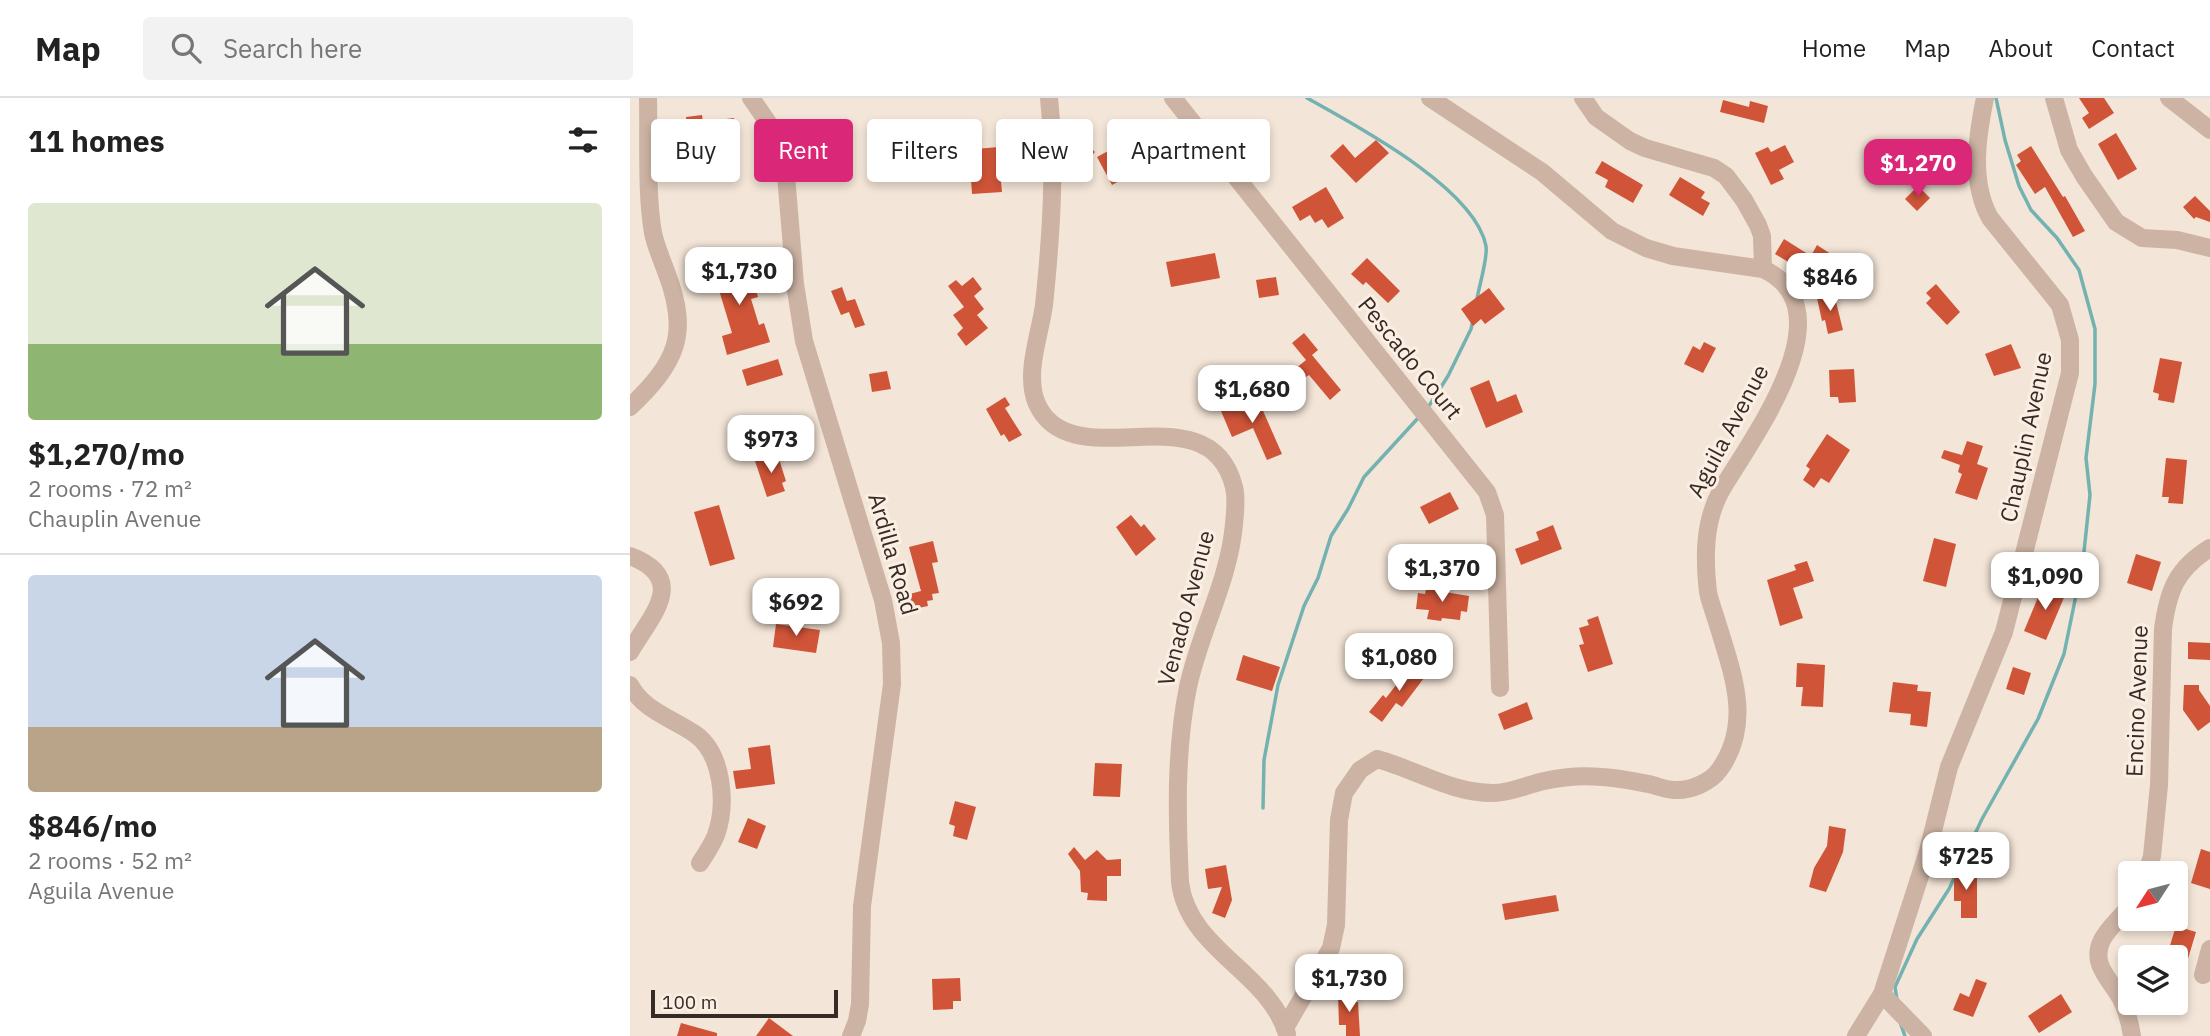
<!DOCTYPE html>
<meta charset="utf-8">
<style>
:root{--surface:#fff;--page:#f2f2f2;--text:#222;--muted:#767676;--line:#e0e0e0;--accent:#db2777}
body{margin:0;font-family:"IBM Plex Sans",sans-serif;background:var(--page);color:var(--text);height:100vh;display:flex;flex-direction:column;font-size:26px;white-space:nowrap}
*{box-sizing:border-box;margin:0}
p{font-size:23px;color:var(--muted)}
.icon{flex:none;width:38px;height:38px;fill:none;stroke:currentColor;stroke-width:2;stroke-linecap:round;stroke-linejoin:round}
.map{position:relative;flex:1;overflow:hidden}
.side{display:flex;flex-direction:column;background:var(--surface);width:630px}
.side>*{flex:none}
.hud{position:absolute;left:21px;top:21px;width:665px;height:63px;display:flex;gap:14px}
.needle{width:46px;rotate:234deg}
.buttons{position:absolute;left:1488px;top:763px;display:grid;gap:14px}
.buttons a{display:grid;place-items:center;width:70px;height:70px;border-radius:7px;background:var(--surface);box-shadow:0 4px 10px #0003;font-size:35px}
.scale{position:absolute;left:21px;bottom:18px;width:187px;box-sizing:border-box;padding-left:7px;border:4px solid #362a25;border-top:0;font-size:19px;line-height:24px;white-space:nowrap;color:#362a25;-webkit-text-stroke:5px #fbefe4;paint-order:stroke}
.price{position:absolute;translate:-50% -60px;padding:0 16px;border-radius:14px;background:#fff;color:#222;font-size:23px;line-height:46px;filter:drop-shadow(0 2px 4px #0008)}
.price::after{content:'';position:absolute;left:50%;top:42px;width:21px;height:16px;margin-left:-10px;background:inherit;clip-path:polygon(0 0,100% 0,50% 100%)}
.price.active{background:var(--accent);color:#fff}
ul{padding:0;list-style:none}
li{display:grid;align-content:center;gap:14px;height:371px;padding:0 28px}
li+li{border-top:2px solid var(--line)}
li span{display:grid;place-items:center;height:217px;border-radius:7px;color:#555}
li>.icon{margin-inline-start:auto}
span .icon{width:126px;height:126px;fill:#fffc;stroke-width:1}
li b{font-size:30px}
h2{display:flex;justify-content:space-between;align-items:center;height:84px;padding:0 28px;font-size:30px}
.chip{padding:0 24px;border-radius:7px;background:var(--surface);box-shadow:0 4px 10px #0003;font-size:24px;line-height:63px}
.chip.active{background:var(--accent);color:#fff}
header{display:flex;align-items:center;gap:42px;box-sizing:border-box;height:98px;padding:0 35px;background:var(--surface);border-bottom:2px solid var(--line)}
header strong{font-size:33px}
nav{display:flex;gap:38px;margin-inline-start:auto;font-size:24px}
.search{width:490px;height:63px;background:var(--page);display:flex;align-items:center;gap:18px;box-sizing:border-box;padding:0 24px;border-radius:7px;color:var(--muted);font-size:26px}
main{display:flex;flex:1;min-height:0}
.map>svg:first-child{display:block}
</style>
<header>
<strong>Map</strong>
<div class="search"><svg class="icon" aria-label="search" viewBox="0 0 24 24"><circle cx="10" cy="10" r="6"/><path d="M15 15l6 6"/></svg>Search here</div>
<nav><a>Home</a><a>Map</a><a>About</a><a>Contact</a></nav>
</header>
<main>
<section class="side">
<h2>11 homes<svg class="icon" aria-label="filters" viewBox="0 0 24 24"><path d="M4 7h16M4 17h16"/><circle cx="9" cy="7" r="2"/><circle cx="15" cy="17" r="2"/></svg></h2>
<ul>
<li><span style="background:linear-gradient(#dfe7d0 65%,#8fb573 0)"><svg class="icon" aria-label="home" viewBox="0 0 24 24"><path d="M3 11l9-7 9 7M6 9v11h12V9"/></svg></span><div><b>$1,270/mo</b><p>2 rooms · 72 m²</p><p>Chauplin Avenue</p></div></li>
<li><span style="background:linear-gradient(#c9d6e8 70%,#b9a48a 0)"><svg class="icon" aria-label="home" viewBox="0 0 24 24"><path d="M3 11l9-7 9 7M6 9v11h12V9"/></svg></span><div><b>$846/mo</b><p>2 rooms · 52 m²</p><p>Aguila Avenue</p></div></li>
</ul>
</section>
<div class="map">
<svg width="1580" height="938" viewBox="0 0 1580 938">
<rect width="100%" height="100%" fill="#f3e5d7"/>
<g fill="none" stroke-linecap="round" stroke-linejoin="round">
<g stroke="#74b2b2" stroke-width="3.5">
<path d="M677,0C725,27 845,90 856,148C858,160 849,188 847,201"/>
<path d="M797,311L818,278L841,231L843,222"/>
<path d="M633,710L634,662L648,587L674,508L688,480L701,438L718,411L734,379L789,319"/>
<path d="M1267,902L1265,889L1287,841L1319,791L1352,721L1408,621L1434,556L1453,463L1460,397L1456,360L1465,286V231L1449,172L1427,140L1401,112L1389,88L1375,42L1366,0"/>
<path d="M1271,927L1275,938"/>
</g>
</g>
<g fill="#d05538">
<path d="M1449,0H1474L1484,15L1459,31L1452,20L1459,15Z"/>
<path d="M1093,2L1119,9L1120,3L1138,8L1134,25L1090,14Z"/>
<path d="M72,17L73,24L104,20L108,47L34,57L32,41L42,40L41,31L57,28L56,19Z"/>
<path d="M1486,35L1507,71L1488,82L1468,46Z"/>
<path d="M746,42L759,55L726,85L700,58L713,46L725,60Z"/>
<path d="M453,43L465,54L454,65L442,54Z"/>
<path d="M1155,47L1164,64L1149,72L1154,81L1141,87L1125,55L1138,49L1141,54Z"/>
<path d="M380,48L381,64L374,65L375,82L371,83L372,94L342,96L340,65L335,66L334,52Z"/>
<path d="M1401,48L1433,99L1435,98L1455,133L1443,139L1415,89L1405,96L1386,67L1391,63L1387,57Z"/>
<path d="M1304,51L1307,78L1276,82V79L1264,81L1261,60L1288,57L1287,53Z"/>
<path d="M480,52L486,64L492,61L500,77L482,87L467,59Z"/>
<path d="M972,63L1013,87L1003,105L975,89L978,82L965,75Z"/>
<path d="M1050,79L1075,94L1071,100L1080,105L1073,118L1039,97Z"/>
<path d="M1288,88L1300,100L1287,113L1275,101Z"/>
<path d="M696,89L714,120L698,130L692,121L685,125L680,117L670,123L662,109Z"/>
<path d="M1565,98L1580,113V124L1566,119L1564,121L1553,109Z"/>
<path d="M1154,141L1181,158L1187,147L1204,158L1189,183L1145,156Z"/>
<path d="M585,155L590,180L541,189L536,164Z"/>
<path d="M111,160L115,173L120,172L128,199L121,201L129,227L134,225L140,244L97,257L92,238L102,235L82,169Z"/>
<path d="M737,160L770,193L758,205L736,184L733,187L721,176Z"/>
<path d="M343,179L352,191L344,198L354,211L347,217L358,230L336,248L327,236L333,230L323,217L334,209L318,188L326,182L332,188Z"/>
<path d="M646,179L649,197L629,200L626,182Z"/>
<path d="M1306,186L1330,214L1317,227L1296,205L1301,200L1296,195Z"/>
<path d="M212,189L217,203L225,201L235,227L225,230L219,214L211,217L201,193Z"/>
<path d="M859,190L875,211L855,226L851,221L843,228L831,211Z"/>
<path d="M1204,196L1213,232L1198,236L1195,222L1192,223L1187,200Z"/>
<path d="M674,235L688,252L682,257L711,292L700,302L679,277L673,281L665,271L676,262L662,245Z"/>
<path d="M1074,244L1086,250L1073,275L1054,266L1063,248L1070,252Z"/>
<path d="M1381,246L1391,270L1364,278L1355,256Z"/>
<path d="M1530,260L1552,264L1544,305L1528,302L1529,296L1523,294Z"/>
<path d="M148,261L153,277L117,288L112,272Z"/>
<path d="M1224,271L1226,304L1209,305L1208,299H1200L1199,272Z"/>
<path d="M257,273L261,291L242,294L239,276Z"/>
<path d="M859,282L867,304L886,296L893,314L856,330L840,290Z"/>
<path d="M626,297L652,356L637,362L623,330L602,339L591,313Z"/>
<path d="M375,299L380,307L375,310L392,337L379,344L374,336L371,338L356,311Z"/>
<path d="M1197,336L1220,352L1199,385L1191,380L1184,390L1173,382L1180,371L1176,368Z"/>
<path d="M1337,343L1353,348L1347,366L1358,370L1347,402L1325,395L1332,376L1328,374L1330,367L1311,360L1314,352L1332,357Z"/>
<path d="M147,355L156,383L152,385L155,393L137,399L125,363Z"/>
<path d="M1536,360L1557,362L1553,406L1538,405L1539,399H1532Z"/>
<path d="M820,394L829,411L799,426L790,409Z"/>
<path d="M89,407L105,461L80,468L64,414Z"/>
<path d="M501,417L511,429L514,426L526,441L506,458L486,429Z"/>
<path d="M923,427L932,451L891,467L885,451L909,442L906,434Z"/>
<path d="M1304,440L1326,446L1316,489L1293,483Z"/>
<path d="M303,443L308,464L302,465L309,495L302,496L303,502L297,503L298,508L279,512L276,497L291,493L279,449Z"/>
<path d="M1506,456L1531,464L1522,493L1497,485Z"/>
<path d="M1177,463L1184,483L1163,490L1173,520L1150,528L1137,482L1166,472L1164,467Z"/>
<path d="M1414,485L1436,495L1416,542L1394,533Z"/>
<path d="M803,486L815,488V494L839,498L837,514L831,513L830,522L812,520L811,523L797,521L799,512L786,511L788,495L795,496L796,491H802Z"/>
<path d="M968,518L983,566L958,574L949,547L954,546L949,530L959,527L957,522Z"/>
<path d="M146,526L190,532L186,555L143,549Z"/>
<path d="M1558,544L1580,545V562L1558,561Z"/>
<path d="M613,557L650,569L642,593L606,582Z"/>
<path d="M783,565L797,576L772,609L766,605L752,624L739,614L753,597L756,600Z"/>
<path d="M1167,565L1195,567L1193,609L1171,608L1173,589H1166Z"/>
<path d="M1383,569L1401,575L1394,597L1376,591Z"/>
<path d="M1263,584L1288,587L1287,593L1301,594L1297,629L1280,627L1281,616L1259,614Z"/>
<path d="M1554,587H1569V592L1580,608V624L1568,633L1553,612Z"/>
<path d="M897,604L903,621L874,632L868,616Z"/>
<path d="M140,647L145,686L106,691L103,673L121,671L118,650Z"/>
<path d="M465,665L492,666L490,699L463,698Z"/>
<path d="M325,703L346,709L337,742L323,738L325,728L319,726Z"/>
<path d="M118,720L136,728L127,751L108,744Z"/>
<path d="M1199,728L1216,731L1213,754L1196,794L1179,789L1184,770L1197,748Z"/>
<path d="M444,749L455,762L467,752L477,762L491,761V778H477V803L457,802L458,795L451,794L450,773L438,756Z"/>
<path d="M1571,751L1580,754V791L1561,785Z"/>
<path d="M596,767L602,802L595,820L582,815L592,789L578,791L575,771Z"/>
<path d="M1324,772L1347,773V820H1331V803H1324Z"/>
<path d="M926,797L929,813L875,822L872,806Z"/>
<path d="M1546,828L1566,834L1557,864L1537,857Z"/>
<path d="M330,880L331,903H323V911L303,912L302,881Z"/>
<path d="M1346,881L1357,885L1343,919L1323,912L1330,895L1339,899Z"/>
<path d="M723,895L724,904H728L730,938H716V927H709L708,896Z"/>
<path d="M1431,896L1442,914L1409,935L1398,918Z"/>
<path d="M139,920L163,938H126Z"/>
<path d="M51,925L87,935V938H47Z"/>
</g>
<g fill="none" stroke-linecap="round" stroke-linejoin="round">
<g stroke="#ccb3a3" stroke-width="18">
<path d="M121,0L141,29L155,65L165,186L174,243L253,502L261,545L262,586L232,808L230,906L227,923L221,938"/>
<path d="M419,0C426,68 421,139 414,207C410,237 394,276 407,306C442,383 579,289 604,389C607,401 605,413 604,426C599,483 570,533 558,589C545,653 547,720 550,784C558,852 639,874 657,936"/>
<path d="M543,0L857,394L865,417L870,590"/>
<path d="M953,0L966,19L1000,43L1015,50L1084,70L1096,78L1114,102L1128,127L1132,138L1133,171"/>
<path d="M1424,0L1439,52L1454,78L1486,124L1512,140L1547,142L1580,150"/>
<path d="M1539,0L1580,32"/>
<path d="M0,309C46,265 60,237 37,176C32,162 26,149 23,135C16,94 19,42 18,0"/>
<path d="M0,458C61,481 19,520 0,554"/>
<path d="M0,587C14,613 42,620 65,636C93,656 97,706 86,737C82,747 76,756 70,765"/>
<path d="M1517,775L1522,758L1529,687L1533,531C1538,493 1546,471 1580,450"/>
<path d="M1500,808C1491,819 1478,830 1472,842C1460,866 1480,881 1491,901C1497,913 1500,925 1502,938"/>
<path d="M1573,877L1580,851"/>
<path d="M1252,896L1293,938"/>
<path d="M655,930L701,850L706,827L709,722L714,695L730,672L747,661C787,672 821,695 863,695C881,695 896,687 914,683C932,679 953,677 972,679C988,680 1003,683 1019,686C1027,688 1036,692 1044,692C1061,693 1081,684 1090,671C1123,624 1102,574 1087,524C1084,514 1080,504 1078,494C1074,459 1074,422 1092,391C1121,342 1220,211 1133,171L1043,158L1016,150L982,133L912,74L800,0"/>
<path d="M1226,938L1252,896L1298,753L1319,669L1374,534L1440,275V242L1430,207L1360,120C1340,84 1347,39 1355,0"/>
</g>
</g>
<g text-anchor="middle" stroke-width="6" stroke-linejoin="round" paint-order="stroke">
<g font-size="23" fill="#362a25" stroke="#fbefe4">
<text transform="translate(780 260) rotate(51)" y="8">Pescado Court</text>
<text transform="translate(1098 333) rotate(-62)" y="8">Aguila Avenue</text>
<text transform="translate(1396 339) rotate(-78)" y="8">Chauplin Avenue</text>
<text transform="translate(263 456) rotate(74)" y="8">Ardilla Road</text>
<text transform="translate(556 510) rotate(-75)" y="8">Venado Avenue</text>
<text transform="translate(1507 603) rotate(-88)" y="8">Encino Avenue</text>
</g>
</g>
</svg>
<div class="buttons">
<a><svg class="needle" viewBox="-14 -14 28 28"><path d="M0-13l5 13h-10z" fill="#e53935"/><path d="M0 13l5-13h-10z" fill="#767676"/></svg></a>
<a><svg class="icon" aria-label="layers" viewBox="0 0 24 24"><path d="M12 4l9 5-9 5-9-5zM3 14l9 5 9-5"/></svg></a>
</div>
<div class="scale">100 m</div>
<b class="price active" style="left:1288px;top:101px">$1,270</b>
<b class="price" style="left:109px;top:209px">$1,730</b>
<b class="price" style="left:1200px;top:215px">$846</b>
<b class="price" style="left:622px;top:327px">$1,680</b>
<b class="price" style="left:141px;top:377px">$973</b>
<b class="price" style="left:812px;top:506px">$1,370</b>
<b class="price" style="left:1415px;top:514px">$1,090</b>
<b class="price" style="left:166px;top:540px">$692</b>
<b class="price" style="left:769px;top:595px">$1,080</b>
<b class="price" style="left:1336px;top:794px">$725</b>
<b class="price" style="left:719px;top:916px">$1,730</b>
<div class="hud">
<a class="chip">Buy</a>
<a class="chip active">Rent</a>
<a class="chip">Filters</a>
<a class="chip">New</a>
<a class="chip">Apartment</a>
</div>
</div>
</main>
